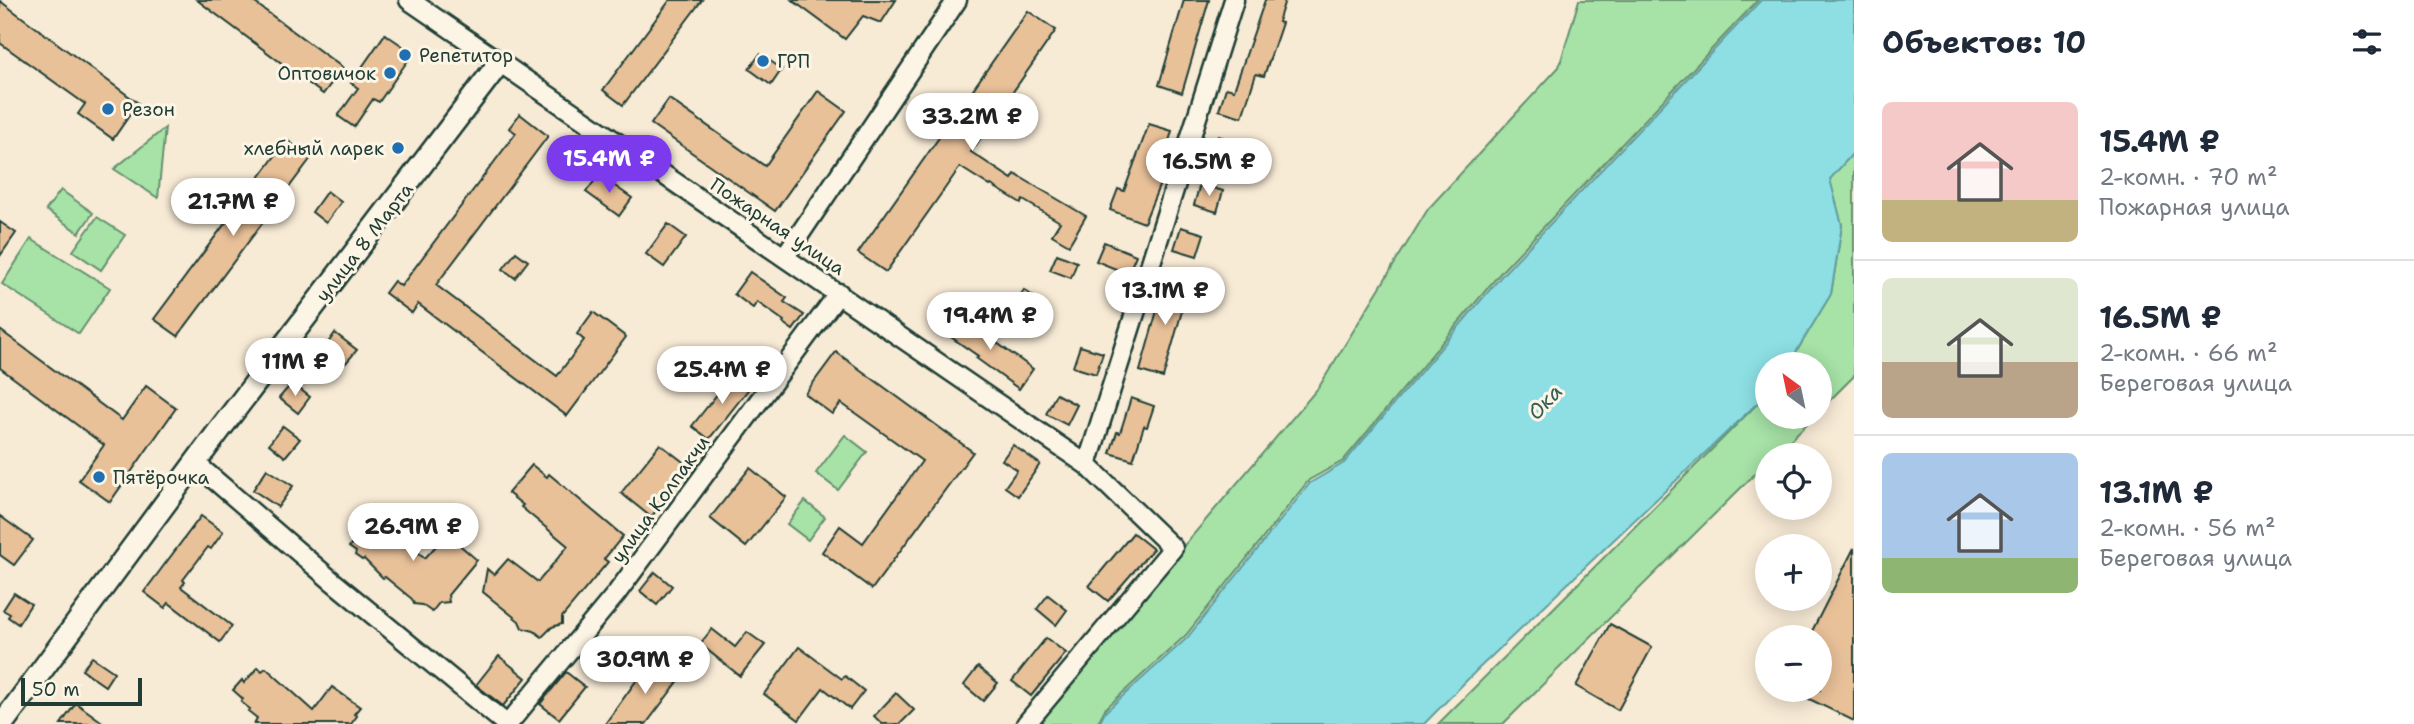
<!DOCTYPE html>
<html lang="ru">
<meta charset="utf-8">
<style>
:root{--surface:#fff;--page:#f6f6f7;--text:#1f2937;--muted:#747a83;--line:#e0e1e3;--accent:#7c3aed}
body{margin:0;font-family:"Shantell Sans",sans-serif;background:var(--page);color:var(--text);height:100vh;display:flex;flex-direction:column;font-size:26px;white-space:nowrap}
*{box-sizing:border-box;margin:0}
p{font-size:23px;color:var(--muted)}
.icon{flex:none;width:38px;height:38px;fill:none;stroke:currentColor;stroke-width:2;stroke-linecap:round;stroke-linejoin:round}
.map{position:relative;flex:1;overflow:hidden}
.side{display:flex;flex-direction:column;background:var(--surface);width:560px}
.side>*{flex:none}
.needle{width:46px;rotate:327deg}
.tools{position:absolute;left:1755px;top:352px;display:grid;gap:14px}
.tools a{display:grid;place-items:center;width:77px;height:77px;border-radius:50%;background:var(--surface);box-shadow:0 4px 18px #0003;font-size:35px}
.scale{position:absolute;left:21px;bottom:18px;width:121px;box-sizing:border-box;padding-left:7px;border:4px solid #1f3d34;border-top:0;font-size:19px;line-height:24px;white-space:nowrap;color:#1f3d34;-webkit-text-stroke:5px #fcf5e5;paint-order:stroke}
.price{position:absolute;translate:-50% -60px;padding:0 16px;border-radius:24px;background:#fff;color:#222;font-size:23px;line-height:46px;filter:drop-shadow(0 2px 4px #0008)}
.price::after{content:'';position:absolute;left:50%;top:42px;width:21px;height:16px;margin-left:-10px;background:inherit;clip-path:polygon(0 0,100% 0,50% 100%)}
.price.current{background:var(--accent);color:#fff}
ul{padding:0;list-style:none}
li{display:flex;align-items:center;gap:21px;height:175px;padding:0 28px}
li+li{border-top:2px solid var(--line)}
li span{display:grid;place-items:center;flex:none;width:196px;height:140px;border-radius:10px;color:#555}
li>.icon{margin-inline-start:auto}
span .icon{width:84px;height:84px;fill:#fffc;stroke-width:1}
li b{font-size:30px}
h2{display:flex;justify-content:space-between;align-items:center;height:84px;padding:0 28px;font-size:30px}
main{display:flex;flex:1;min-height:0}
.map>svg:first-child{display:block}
</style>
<main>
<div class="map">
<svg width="1854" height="724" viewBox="0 0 1854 724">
<rect width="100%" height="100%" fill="#f8ebd6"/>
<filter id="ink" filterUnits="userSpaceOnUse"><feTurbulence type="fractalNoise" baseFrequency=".0143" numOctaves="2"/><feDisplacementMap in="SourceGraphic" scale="14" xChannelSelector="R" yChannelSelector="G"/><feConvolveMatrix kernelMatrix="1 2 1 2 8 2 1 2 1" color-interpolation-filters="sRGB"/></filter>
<g filter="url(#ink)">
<g fill="#a7e2a7" stroke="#63906e" stroke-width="2">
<path d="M1579,0H1758L1502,271L1343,461L1309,480L1186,635L1105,709L1097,724H1032L1319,387L1428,209L1559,67Z"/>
<path d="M165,128L158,198L114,169Z"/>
<path d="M1854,152V376L1820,410V364H1789L1831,294L1842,225L1829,179Z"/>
<path d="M61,190L93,213L79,233L46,210Z"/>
<path d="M97,217L125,235L101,270L73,251Z"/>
<path d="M31,239L110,288L79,334L2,284Z"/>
<path d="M1767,394L1768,416L1814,417L1775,455H1768L1767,462L1503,724H1438Z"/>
<path d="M845,435L867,452L838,490L816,473Z"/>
<path d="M805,501L825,517L808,540L787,524Z"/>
</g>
<path fill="#8ddfe4" stroke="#619e9e" stroke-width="2" d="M1761,0H1854V152L1830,179L1842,225L1831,294L1789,364H1768L1767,394L1476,671L1424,724H1099L1105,712L1187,638L1310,483L1344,463L1503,274Z"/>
<g fill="#e9c199" stroke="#1f3d34" stroke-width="2">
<path d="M197,0H251L343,68L323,94Z"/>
<path d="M670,0H702L623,105L603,90Z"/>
<path d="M792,0H896L881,23L863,16L845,39Z"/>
<path d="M1184,0H1209L1182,93L1159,85Z"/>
<path d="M1265,0H1285L1278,22L1282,23L1264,76L1256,74L1242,117L1219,110L1226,88L1234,90Z"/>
<path d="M0,1L138,103L113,139L78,114L85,104L0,43Z"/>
<path d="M1028,11L1056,30L971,152L1012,179L1015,174L1086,216L1069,245L1052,235L1060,222L1023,200L1021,203L991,185L990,186L960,167L886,272L858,253Z"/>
<path d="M385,34L413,53L379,102L373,99L354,127L338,116L358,88L351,83Z"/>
<path d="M760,54L782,69L771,85L749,69Z"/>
<path d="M818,91L846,111L775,211L651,124L669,99L765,166Z"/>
<path d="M520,114L548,136L436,285L557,376L584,340L577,334L593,312L626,337L567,416L418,304L412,313L385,293L394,281L401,286L516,133L509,128Z"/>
<path d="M1149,124L1172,131L1163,162L1168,164L1144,223L1110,210L1118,189L1124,191Z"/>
<path d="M1218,136L1241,143L1234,164L1211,157Z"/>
<path d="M287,140L311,158L178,336L154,319Z"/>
<path d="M599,175L632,198L619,216L586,192Z"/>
<path d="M1200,184L1223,191L1217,212L1194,205Z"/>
<path d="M327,191L341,202L326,223L312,212Z"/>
<path d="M0,222L16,233L0,256Z"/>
<path d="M668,224L686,237L664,267L646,254Z"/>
<path d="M1181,227L1204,234L1197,256L1174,249Z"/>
<path d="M1104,242L1136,255L1128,274L1096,261Z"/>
<path d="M516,252L528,261L515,278L503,269Z"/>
<path d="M1057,254L1077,262L1071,278L1050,270Z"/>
<path d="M750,272L787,298L784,302L804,315L793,330L783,323L784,321L757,302L753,308L734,294Z"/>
<path d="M1167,275L1190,283L1163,378L1140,371Z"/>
<path d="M1024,290L1037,299L1019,323L1007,315Z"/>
<path d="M965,311L975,318L971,324L1033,369L1019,389L976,358L978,356L948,335Z"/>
<path d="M0,330L122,420L146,386L176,408L110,502L79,480L104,445L0,368Z"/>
<path d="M335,333L357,350L346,363L325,347Z"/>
<path d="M1080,346L1103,353L1096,374L1073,367Z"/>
<path d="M836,352L973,452L872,589L822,552L840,526L863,543L922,461L841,403L832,414L805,394Z"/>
<path d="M734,373L751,386L709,439L692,426Z"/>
<path d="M292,383L310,397L298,413L279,398Z"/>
<path d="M1056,394L1077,405L1067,425L1046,414Z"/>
<path d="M1131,398L1154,406L1147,427L1144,426L1133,460L1110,453L1117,432L1120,433Z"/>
<path d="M283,426L300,439L285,457L269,444Z"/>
<path d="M660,444L691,468L651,517L621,493Z"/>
<path d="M1013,445L1040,464L1018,496L1005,487L1017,470L1002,460Z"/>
<path d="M532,465L547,477L549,474L623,536L604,559L608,562L562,617V624L552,627L542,637L534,631L522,628L519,621L483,592L487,569L494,575L508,559L538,582L568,546L521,507L523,505L508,493Z"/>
<path d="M750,468L786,497L746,547L710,518Z"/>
<path d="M267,469L293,486L278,507L253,490Z"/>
<path d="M0,516L33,540L14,565L0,555Z"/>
<path d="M201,516L223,532L211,549L208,547L183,580L185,582L181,587L232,626L220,642L169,603L165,608L144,592Z"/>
<path d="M376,518H382L391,525L393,523L406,534L403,539L425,558L447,534L477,560L448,595L449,602L439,603L432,612L422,605L414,604L412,599L385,577L383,578L364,559L362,560L355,555L356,552L349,547L371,520Z"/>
<path d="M1133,533L1153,549L1108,601L1089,586Z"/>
<path d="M1854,548V721L1791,690H1820V637H1809Z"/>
<path d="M655,572L672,586L657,605L640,591Z"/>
<path d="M14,593L31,604L18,624L8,617L10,614L3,610Z"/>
<path d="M1048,595L1067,610L1056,625L1037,609Z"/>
<path d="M1610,624L1652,647L1618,710L1576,686Z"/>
<path d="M712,629L735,647L747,632L765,645L740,676L700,644Z"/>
<path d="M1046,638L1066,653L1031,696L1012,681Z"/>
<path d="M799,647L842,679L845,676L864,691L850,709L823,688L799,720L764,694Z"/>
<path d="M499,656L526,678L503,706L476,685Z"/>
<path d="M92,657L114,672L105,686L82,670Z"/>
<path d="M652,659L680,679L646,724H605Z"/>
<path d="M258,667L262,671L266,668L314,711L332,687L360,707L354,714L357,716L351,724H254L257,718L248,711L250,709L241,702L243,699L233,690L242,680L244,683Z"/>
<path d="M978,667L998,683L983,701L964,685Z"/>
<path d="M566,672L585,687L559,719L540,704Z"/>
<path d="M896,693L914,710L900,724H882L874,716Z"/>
<path d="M76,703L105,724H61Z"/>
</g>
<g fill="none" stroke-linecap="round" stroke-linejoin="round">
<g stroke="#1f3d34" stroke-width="23">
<g id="minor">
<path d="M409,0L1087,465L1173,548L1026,724"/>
<path d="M785,256L957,0"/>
<path d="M195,463L331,580L506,724"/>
<path d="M1087,465L1234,0"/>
<path d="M508,724L616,594L839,293"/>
</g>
</g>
<g stroke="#1f3d34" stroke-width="26">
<path id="tertiary" d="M2,724L218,432L500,62"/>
</g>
<use href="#minor" stroke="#fcf5e5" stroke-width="18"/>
<use href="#tertiary" stroke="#fcf5e5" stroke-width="21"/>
</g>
</g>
<g fill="#1f6fb2" stroke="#fcf5e5" stroke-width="2.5">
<circle cx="405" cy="55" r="7"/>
<circle cx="763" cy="61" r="7"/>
<circle cx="390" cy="73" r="7"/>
<circle cx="108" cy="109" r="7"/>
<circle cx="398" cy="148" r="7"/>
<circle cx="99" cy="477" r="7"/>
</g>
<g text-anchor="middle" stroke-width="6" stroke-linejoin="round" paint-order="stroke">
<g font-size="19" fill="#1f3d34" stroke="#fcf5e5" text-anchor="start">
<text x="419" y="62">Репетитор</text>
<text x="777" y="68">ГРП</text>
<text x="376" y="80" text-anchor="end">Оптовичок</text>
<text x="122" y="116">Резон</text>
<text x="384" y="155" text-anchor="end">хлебный ларек</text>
<text x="113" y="484">Пятёрочка</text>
</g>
<g font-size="19" fill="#1f3d34" stroke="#fcf5e5">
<text transform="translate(778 226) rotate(34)" y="7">Пожарная улица</text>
<text transform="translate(364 242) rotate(-52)" y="7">улица 8 Марта</text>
<text transform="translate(660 499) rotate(-54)" y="7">улица Колпакчи</text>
</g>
<g font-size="21" font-style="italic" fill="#355d57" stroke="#fcf5e5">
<text transform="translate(1545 402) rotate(-47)" y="7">Ока</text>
</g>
</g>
</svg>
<div class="tools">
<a><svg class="needle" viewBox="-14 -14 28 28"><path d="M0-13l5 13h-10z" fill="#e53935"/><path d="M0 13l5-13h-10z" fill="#747a83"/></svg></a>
<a><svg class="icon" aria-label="locate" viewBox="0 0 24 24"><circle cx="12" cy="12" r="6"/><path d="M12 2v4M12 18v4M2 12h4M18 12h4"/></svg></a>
<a>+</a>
<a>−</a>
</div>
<div class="scale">50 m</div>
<b class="price" style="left:972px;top:153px">33.2M ₽</b>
<b class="price current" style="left:609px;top:195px">15.4M ₽</b>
<b class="price" style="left:1209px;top:198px">16.5M ₽</b>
<b class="price" style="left:233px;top:238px">21.7M ₽</b>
<b class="price" style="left:1165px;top:327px">13.1M ₽</b>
<b class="price" style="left:990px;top:352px">19.4M ₽</b>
<b class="price" style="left:295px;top:398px">11M ₽</b>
<b class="price" style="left:722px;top:406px">25.4M ₽</b>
<b class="price" style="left:413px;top:563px">26.9M ₽</b>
<b class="price" style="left:645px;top:696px">30.9M ₽</b>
</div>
<section class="side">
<h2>Объектов: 10<svg class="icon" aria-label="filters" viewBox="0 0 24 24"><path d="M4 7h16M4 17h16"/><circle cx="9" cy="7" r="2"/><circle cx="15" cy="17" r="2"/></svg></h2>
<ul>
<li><span style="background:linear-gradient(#f6c9c9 70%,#c2b280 0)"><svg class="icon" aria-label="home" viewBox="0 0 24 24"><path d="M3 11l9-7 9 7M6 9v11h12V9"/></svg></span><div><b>15.4M ₽</b><p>2-комн. · 70 m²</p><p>Пожарная улица</p></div></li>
<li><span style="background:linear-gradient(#dfe7d0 60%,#b9a48a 0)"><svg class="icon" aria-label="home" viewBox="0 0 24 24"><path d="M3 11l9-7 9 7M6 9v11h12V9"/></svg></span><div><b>16.5M ₽</b><p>2-комн. · 66 m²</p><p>Береговая улица</p></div></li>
<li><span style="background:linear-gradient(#a9c7e8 75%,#8fb573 0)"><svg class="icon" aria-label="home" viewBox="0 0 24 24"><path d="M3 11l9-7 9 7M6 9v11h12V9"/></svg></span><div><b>13.1M ₽</b><p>2-комн. · 56 m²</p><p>Береговая улица</p></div></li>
</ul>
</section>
</main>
